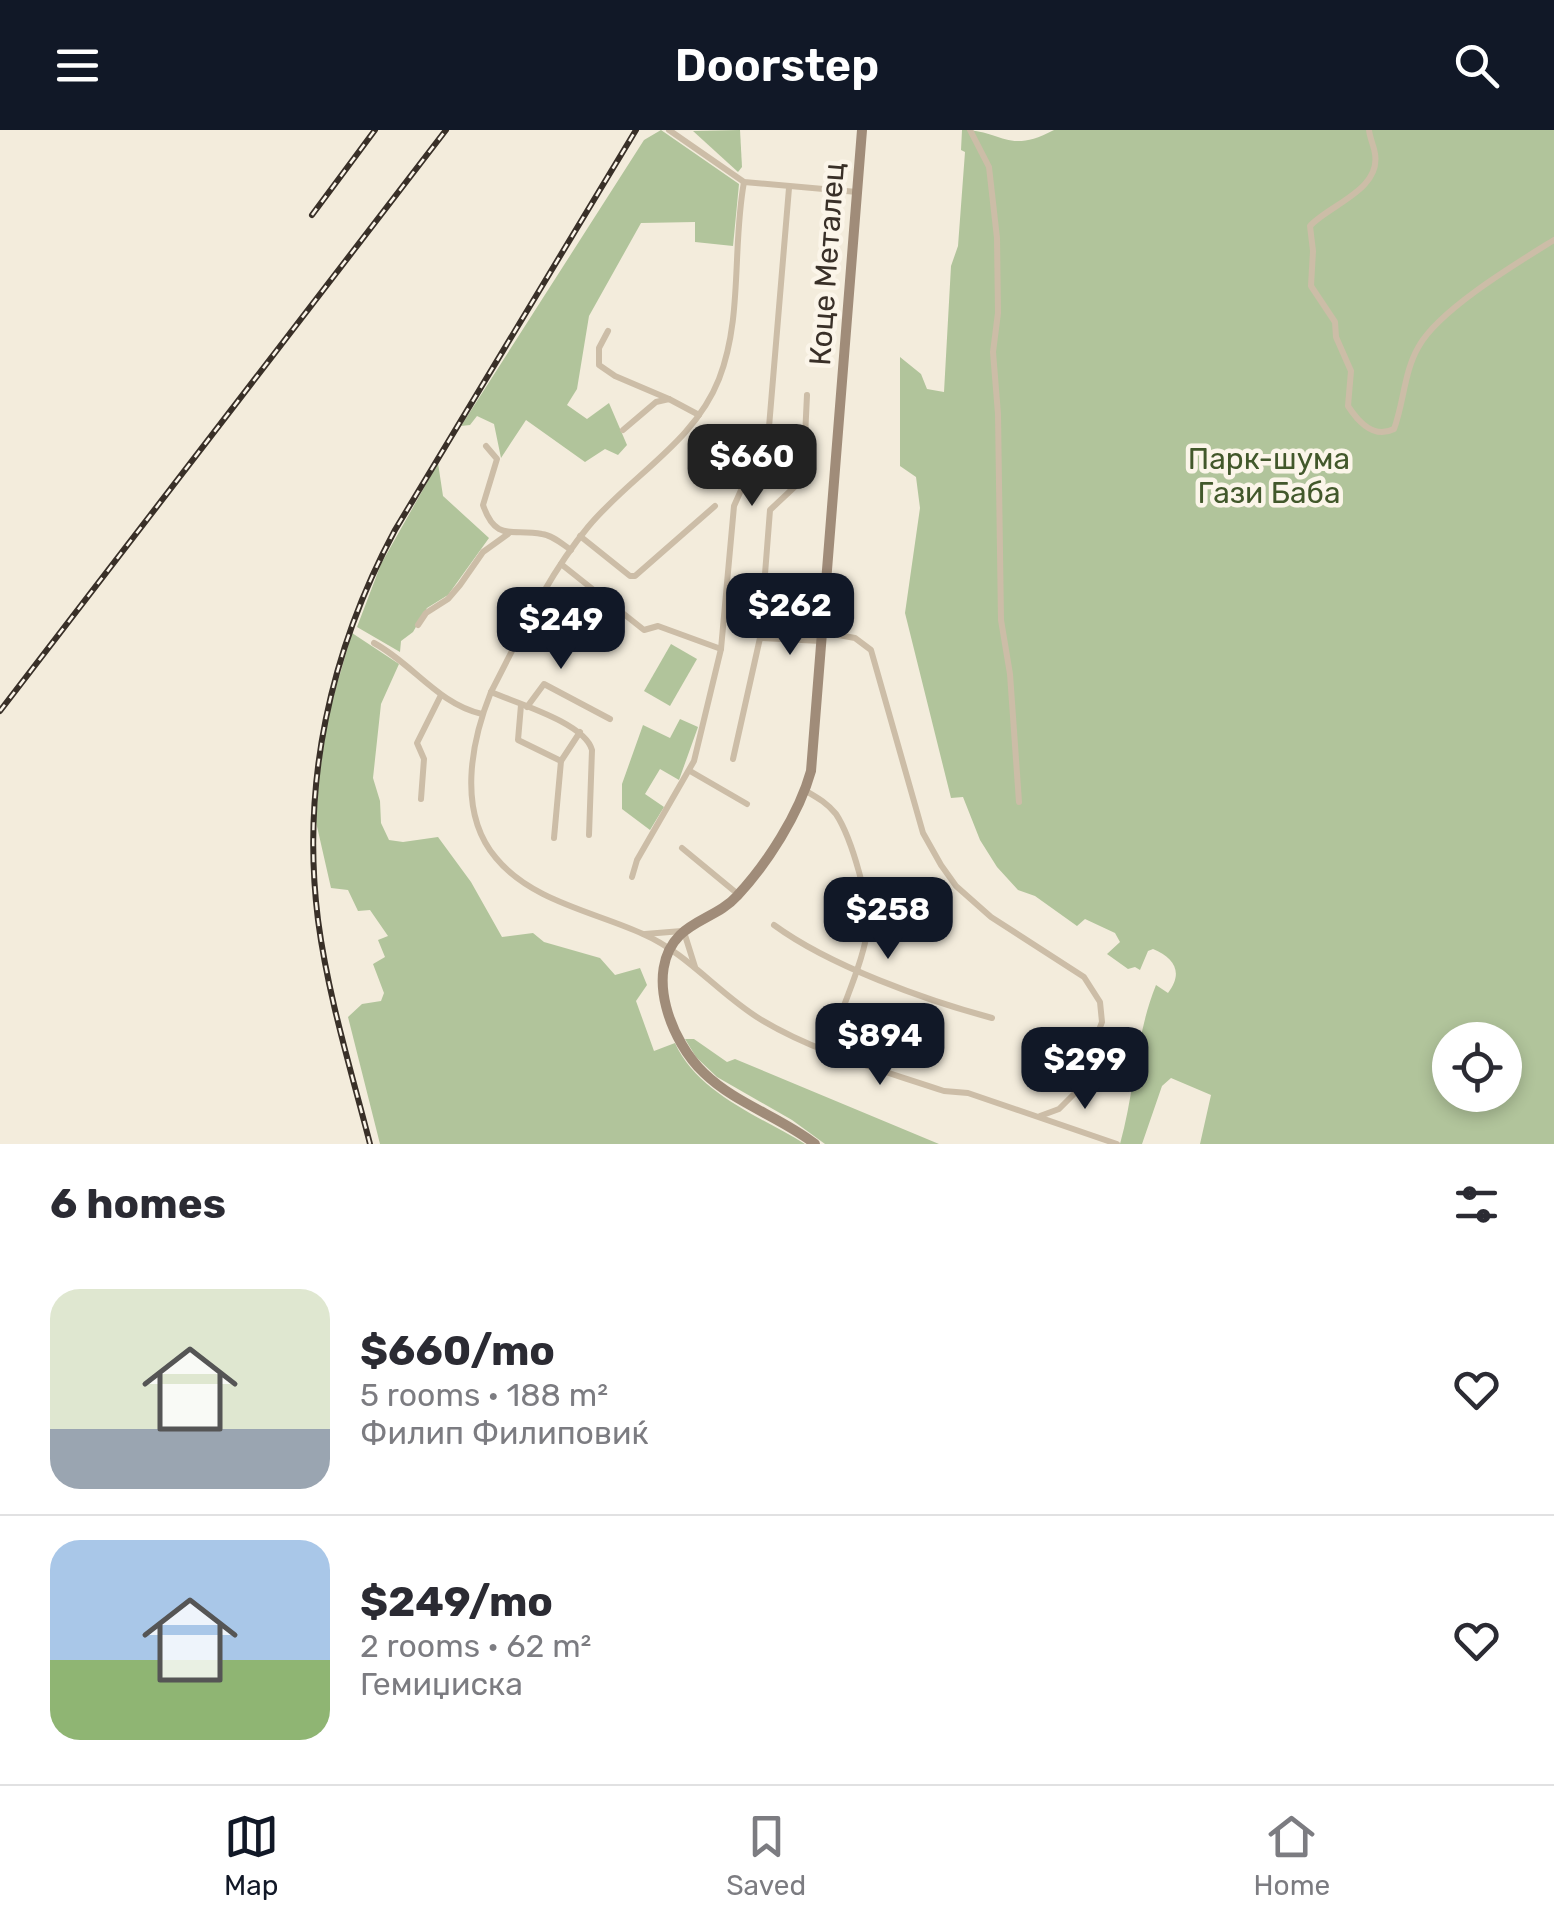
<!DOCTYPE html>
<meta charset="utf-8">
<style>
:root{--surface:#fff;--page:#f2f2f3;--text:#2b2b33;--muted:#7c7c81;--line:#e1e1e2;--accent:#111827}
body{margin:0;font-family:Rubik,sans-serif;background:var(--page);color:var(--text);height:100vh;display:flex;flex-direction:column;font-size:38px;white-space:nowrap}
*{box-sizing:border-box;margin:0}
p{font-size:32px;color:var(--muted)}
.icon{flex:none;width:55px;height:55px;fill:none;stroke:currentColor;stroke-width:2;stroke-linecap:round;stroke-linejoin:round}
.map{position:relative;height:1014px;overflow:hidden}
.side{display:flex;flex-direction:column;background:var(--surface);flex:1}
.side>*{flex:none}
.fabs{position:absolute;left:1432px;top:892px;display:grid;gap:20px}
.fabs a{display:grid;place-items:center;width:90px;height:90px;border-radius:50%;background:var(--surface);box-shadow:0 5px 15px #0003;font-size:50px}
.price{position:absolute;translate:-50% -85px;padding:0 22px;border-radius:20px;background:var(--accent);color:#fff;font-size:32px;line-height:65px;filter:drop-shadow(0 2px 5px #0008)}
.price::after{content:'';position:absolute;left:50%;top:60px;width:30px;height:22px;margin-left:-15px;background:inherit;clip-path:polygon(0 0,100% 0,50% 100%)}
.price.on{background:#222;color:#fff}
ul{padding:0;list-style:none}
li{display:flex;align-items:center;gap:30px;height:250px;padding:0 50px}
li+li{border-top:2px solid var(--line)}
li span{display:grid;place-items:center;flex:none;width:280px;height:200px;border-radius:30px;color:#555}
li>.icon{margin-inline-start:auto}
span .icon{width:120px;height:120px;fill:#fffc;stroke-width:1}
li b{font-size:42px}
h2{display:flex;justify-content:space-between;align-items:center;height:120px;padding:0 50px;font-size:42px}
header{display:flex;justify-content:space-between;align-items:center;height:130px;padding:0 50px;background:var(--accent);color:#fff;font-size:45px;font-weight:600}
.tab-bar{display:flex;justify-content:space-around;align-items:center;height:140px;border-top:2px solid var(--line);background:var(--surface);font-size:28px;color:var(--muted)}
.tab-bar a{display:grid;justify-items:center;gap:5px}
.tab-bar .on{color:var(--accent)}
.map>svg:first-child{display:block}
</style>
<header><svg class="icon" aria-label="menu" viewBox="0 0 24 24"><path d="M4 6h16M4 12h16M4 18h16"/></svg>Doorstep<svg class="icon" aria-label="search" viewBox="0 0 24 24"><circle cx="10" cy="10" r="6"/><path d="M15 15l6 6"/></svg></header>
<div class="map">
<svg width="1554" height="1014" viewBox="0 0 1554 1014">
<rect width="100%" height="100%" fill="#f3ecdc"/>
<g fill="#b1c49b" fill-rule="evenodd">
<path d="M661,0L739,54L733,116L695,112V92L641,93L589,186L577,259L567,275L587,289L609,273L627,315L618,325L605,319L585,332L526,290L501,328L494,294L477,286L470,295L461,296L644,10Z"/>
<path d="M740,0L742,37L738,42L693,1Z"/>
<path d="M962,0C1003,0 1007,25 1054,0H1554V1014H1200L1211,965L1171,948L1162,956L1142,1014H1120C1135,961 1135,907 1156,855L1168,863C1184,842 1174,828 1153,819L1148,821L1140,840L1135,837L1128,839L1107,824L1120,812L1115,803L1085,789L1077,796L1035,766L1018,760L997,737L980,710L963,667L951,668L905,483L920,378L916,347L900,336V227L921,244L927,259L944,262L951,136L958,116L965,22L961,20ZM1450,910H1505V965H1450Z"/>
<path d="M438,333L443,366L489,408L448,465L427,478L413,502L401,511L400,522L357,497L381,434Z"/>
<path d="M352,503L399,534L381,574L373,648L380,671L381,693L389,710L403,712L438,707L471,752L502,807L533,803L544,812L600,828L615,845L640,838L647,855L636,871L654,921L675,913C698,964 760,986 805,1014H380L348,887L362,874L381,871L384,863L373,834L385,827L378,810L388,806L370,780L358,781L348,760L331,758L316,692L319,648L328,585Z"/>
<path d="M671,514L697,529L670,576L644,561Z"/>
<path d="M680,589L698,597L679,650L660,639L645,664L664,677L650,700L622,679V654L643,595L670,608Z"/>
<path d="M685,909H694L727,932L735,929L939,1014H825L792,990L717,947L696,927Z"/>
</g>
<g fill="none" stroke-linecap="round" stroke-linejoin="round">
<g stroke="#ccbda7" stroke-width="6">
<path d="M669,0L744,52L857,62"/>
<path d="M970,0L989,37L997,108L998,183L993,222L998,284L1001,490L1010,544L1019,672"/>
<path d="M1369,0C1370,9 1374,16 1375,24C1381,60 1329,75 1310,96L1313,121L1311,156L1335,192L1336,207L1351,241L1348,276C1359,293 1374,309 1394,299C1404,272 1404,241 1419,216C1440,179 1517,133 1554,110"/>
<path d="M744,52C732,117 743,187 719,249C694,313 630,346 588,397C548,445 520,506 491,562C471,612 457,682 496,728C531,771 595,782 643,804C687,823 719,864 760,889C816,923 882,940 944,961L968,963L1117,1014"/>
<path d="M608,201L599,218V235L615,246L669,269"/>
<path d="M623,300L656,272L669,269L699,285"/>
<path d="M486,316L497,329L483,375C496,413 513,398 542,404C552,405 562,414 571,420"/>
<path d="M580,406L630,446H635L715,376"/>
<path d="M561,434L644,500L658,496L721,519"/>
<path d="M418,495L426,483L448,469L460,455L483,422L508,404"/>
<path d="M822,502L855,508L871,520L923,703L941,735L956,756L991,787L1084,847L1100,872L1102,892L1075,963L1059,979L1040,986"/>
<path d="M760,508L821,511"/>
<path d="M374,513C413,534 438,574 482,584"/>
<path d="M491,562C516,573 585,593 592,620L589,705"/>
<path d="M521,575L518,610L561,631"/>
<path d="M527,577L544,554L610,589"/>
<path d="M733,629L760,508L770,380L803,349L807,265"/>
<path d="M690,641L747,674"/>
<path d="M806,661C818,668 827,673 836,684C851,707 872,776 867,803C861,839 839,884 828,920"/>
<path d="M421,669L424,629L417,613L441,565"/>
<path d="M554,708L561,631L580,602"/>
<path d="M682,718L739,765"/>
<path d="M632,747L637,730L694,631L721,519L734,376L769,297L789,58"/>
<path d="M774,795C830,836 925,870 992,888"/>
<path d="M684,802L695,837"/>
<path d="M645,804L682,801"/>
</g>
<path stroke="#a08c79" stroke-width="10" d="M815,1014C781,987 736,974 704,943C672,913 643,842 680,805C696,789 721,784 737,766C767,734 799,684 811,641L862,0"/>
<g stroke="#393028" stroke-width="6">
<g id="rail">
<path d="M312,85L375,0"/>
<path d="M0,581L446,0"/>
<path d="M370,1014C351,940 328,866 318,790C301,654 330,521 395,400L636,0"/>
</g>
</g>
<use href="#rail" stroke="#fbf5e9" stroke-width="2.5" stroke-dasharray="8" stroke-linecap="butt"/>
</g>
<g text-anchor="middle" stroke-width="9" stroke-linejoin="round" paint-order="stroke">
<g font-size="30" fill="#393028" stroke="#fbf5e9">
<text transform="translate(827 134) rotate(-86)" y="10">Коце Металец</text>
</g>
<g font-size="30" fill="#42582b" stroke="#fbf5e9">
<text x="1269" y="339">Парк-шума<tspan x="1269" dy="34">Гази Баба</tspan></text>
</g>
</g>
</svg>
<div class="fabs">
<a><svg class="icon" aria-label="locate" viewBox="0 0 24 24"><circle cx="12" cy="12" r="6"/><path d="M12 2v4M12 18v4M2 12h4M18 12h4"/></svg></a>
</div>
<b class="price on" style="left:752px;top:379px">$660</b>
<b class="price" style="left:790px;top:528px">$262</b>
<b class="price" style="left:561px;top:542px">$249</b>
<b class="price" style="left:888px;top:832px">$258</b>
<b class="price" style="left:880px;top:958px">$894</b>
<b class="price" style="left:1085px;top:982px">$299</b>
</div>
<section class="side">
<h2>6 homes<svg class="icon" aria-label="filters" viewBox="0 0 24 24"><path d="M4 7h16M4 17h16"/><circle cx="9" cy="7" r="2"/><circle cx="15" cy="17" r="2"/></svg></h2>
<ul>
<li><span style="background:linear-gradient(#dfe7d0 70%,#9aa5b1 0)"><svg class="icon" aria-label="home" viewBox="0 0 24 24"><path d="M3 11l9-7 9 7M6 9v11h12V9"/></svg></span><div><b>$660/mo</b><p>5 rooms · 188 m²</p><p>Филип Филиповиќ</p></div><svg class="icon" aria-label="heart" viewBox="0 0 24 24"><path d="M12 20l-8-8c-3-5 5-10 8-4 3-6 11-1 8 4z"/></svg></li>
<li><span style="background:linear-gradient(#a9c7e8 60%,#8fb573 0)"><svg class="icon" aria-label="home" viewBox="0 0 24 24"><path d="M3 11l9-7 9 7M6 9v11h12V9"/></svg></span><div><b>$249/mo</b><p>2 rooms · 62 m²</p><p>Гемиџиска</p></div><svg class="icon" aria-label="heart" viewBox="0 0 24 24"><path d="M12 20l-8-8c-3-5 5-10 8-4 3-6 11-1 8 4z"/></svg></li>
</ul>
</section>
<nav class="tab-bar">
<a class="on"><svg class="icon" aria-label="map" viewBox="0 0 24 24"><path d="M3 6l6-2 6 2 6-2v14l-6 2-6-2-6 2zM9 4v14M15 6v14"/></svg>Map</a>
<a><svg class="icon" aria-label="saved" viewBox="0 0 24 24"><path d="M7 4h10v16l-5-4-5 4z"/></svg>Saved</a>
<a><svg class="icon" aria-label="home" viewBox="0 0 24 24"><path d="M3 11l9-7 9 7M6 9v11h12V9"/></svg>Home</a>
</nav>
